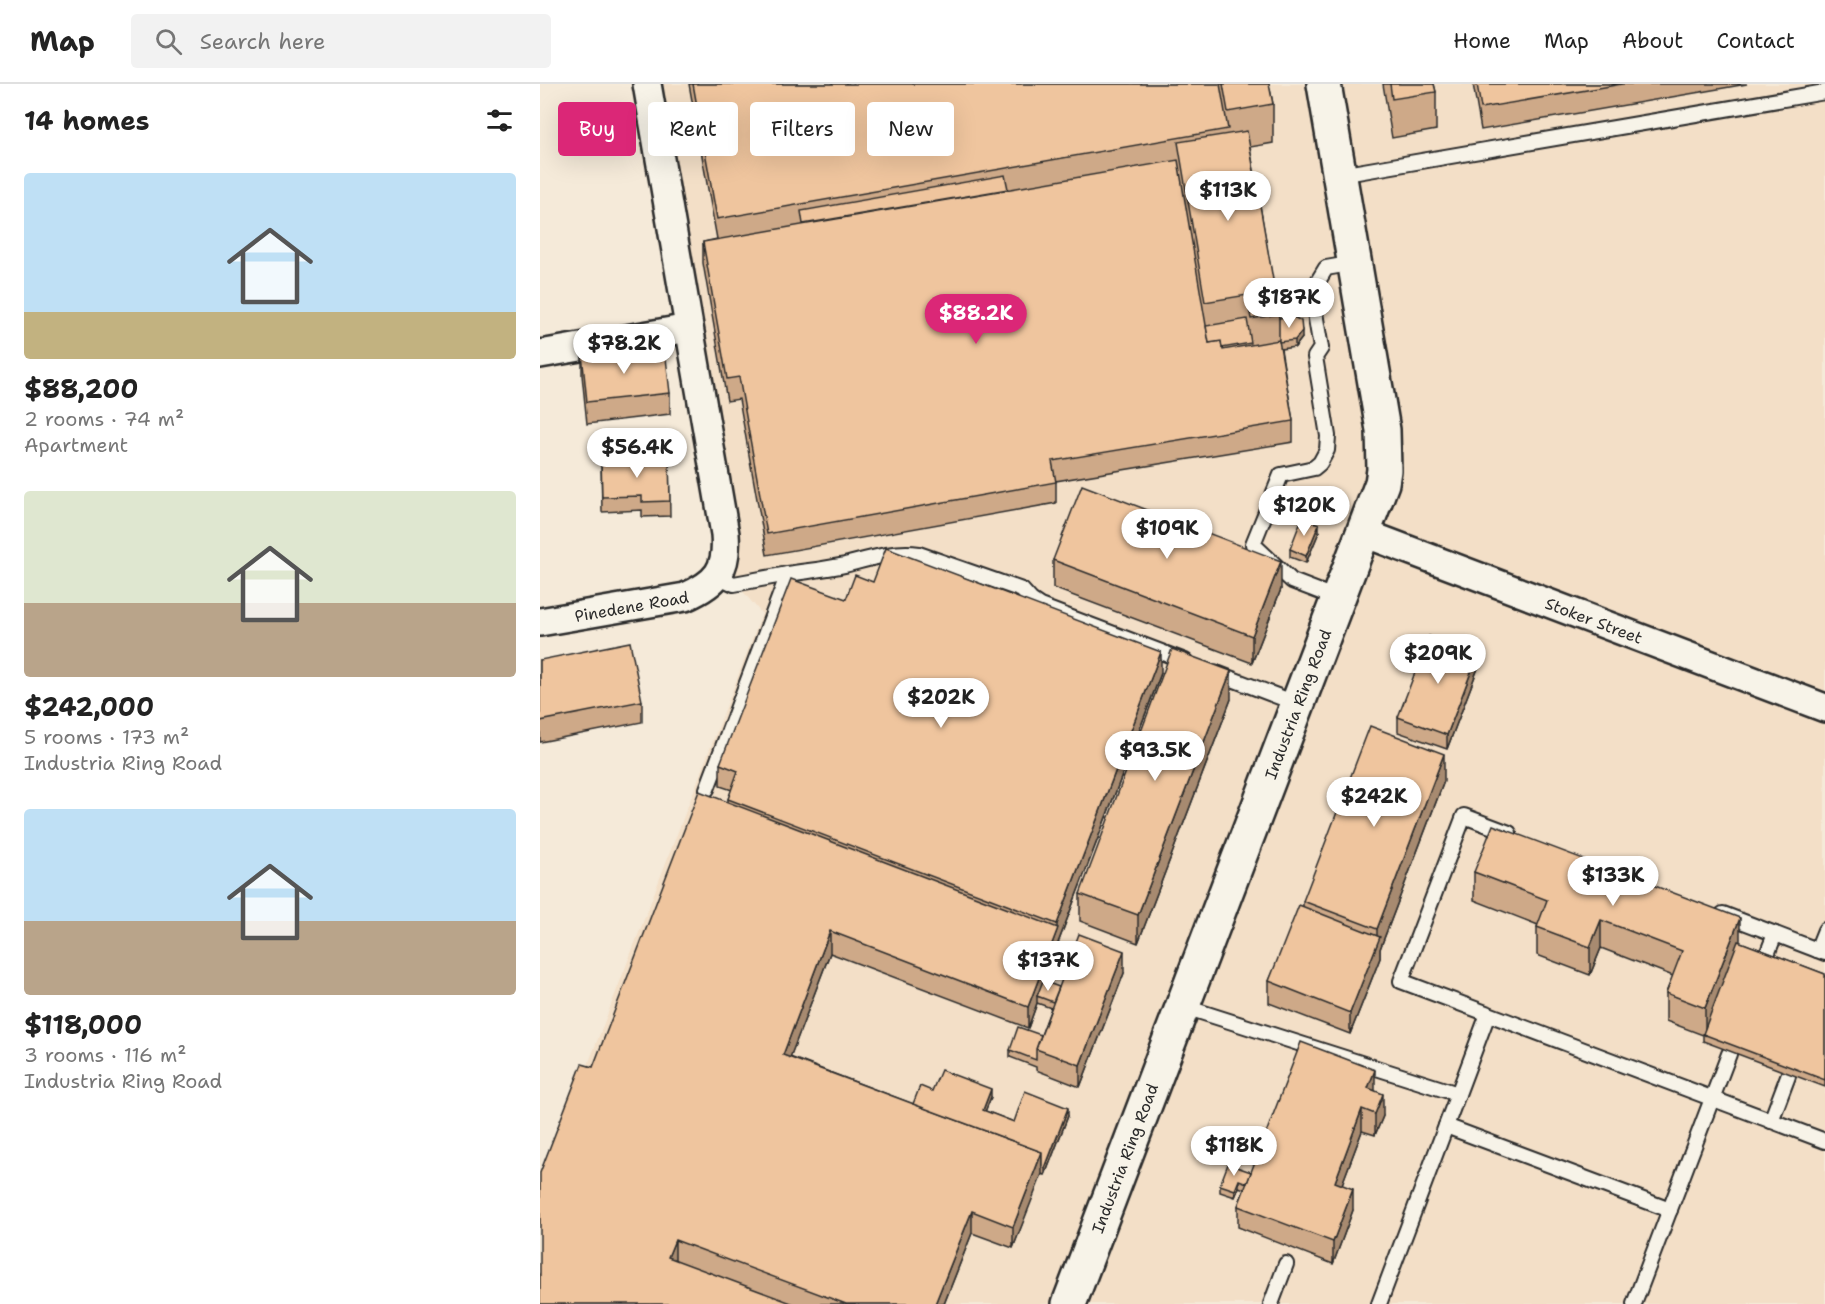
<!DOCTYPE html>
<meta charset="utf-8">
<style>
:root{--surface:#fff;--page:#f2f2f2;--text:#222;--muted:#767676;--line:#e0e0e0;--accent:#db2777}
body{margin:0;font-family:"Shantell Sans",sans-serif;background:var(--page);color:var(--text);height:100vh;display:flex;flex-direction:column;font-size:22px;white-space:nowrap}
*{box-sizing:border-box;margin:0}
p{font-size:20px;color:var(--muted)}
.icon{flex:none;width:33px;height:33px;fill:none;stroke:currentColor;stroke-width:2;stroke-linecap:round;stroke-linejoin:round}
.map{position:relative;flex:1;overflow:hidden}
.sheet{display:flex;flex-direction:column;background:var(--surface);width:540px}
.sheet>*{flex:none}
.hud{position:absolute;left:18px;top:18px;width:570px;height:54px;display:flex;gap:12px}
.price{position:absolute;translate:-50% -51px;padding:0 14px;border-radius:21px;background:#fff;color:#222;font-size:20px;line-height:39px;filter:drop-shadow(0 2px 3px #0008)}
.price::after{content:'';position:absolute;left:50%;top:36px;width:18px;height:14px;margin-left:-9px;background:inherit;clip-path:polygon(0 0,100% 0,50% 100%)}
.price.active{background:var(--accent);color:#fff}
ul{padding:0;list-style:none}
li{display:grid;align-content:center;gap:12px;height:318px;padding:0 24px}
li span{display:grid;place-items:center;height:186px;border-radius:6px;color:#555}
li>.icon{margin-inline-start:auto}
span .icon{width:108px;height:108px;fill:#fffc;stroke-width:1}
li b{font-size:26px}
h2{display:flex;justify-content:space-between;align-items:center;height:72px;padding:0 24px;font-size:26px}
.pill{padding:0 21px;border-radius:6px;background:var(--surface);box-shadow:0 6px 24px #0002;font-size:21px;line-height:54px}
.pill.active{background:var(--accent);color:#fff}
header{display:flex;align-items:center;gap:36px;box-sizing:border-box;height:84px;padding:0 30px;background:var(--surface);border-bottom:2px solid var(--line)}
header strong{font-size:28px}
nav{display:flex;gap:33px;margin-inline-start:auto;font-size:21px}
.search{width:420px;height:54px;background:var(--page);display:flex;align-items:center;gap:15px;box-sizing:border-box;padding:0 21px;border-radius:6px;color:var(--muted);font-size:22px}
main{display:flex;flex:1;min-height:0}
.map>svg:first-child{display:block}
</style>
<header>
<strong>Map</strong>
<div class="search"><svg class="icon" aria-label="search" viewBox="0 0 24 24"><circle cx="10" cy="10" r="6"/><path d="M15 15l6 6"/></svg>Search here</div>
<nav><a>Home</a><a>Map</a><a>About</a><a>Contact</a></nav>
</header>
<main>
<section class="sheet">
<h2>14 homes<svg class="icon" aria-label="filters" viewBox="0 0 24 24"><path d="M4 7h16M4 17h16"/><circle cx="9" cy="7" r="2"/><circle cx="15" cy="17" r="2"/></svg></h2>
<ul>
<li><span style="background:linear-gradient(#bfe0f5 75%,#c2b280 0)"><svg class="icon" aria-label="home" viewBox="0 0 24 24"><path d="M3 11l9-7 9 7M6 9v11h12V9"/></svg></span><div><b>$88,200</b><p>2 rooms · 74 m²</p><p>Apartment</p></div></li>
<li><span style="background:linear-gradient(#dfe7d0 60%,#b9a48a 0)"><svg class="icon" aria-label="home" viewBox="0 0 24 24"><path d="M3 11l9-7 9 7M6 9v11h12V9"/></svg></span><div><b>$242,000</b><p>5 rooms · 173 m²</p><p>Industria Ring Road</p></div></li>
<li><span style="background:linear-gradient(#bfe0f5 60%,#b9a48a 0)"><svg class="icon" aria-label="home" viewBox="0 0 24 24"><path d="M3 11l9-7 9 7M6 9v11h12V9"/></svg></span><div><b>$118,000</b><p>3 rooms · 116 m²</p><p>Industria Ring Road</p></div></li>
</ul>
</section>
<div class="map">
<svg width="1285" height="1220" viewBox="0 0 1285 1220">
<rect width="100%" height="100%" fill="#f5ead9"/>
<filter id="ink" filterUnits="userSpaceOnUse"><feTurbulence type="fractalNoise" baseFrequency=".0167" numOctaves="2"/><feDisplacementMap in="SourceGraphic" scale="12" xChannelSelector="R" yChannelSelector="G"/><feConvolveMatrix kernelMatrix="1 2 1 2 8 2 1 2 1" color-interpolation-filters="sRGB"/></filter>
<g filter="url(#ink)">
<path fill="#f3dfc7" d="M108,0H1285V1220H0V1105L222,530L183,484Z"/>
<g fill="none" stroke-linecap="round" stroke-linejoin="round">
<g stroke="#2b2b2b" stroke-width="18">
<g id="service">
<path d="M800,91L1285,8"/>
<path d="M177,492L194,500L248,490"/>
<path d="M799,515L752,497L713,460L741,391L774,384L780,379L787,366L788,352L775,273L781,264L774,223L766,217L786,184L815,179"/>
<path d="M674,588L758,620"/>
<path d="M167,705L248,490C267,487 286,485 305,481C328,475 355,466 379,470L482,506L491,516L500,522L645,577"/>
<path d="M969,749L924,732L861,897L1285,1057"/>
<path d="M1183,830L1285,869"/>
<path d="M1277,866L1285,846"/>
<path d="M1226,873L1235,850"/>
<path d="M642,922L918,1010L839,1220"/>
<path d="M918,1010L948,930"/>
<path d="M1231,1037L1248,992"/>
<path d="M906,1042L1130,1126"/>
<path d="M731,1220L746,1180"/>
<path d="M1094,1220L1189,970"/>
</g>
</g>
<g stroke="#2b2b2b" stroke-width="32">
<g id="minor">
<path d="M0,270L149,244"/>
<path id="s1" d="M824,449L1285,624"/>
<path id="s2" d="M0,538L145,513C177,499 188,486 185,450L107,0"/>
</g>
</g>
<g stroke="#2b2b2b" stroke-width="38">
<g id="tertiary">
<path id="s3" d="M529,1220L842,399L844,386L843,346L784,0"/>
</g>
</g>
<use href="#service" stroke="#f7f3e8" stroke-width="14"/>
<use href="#minor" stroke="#f7f3e8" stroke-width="27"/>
<use href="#tertiary" stroke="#f7f3e8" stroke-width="33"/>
</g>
<g fill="#cea988" stroke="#2b2b2b" stroke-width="1.5">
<path d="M149,0H729L733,20V59L710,63L739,234L762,254L755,263L741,265L753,337V358L516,397V419L227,471L199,315L187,317L163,179V158L177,155Z"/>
<path d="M843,0H894L896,8V46L852,54Z"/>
<path d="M933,0H1207L941,46Z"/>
<path d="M42,270L107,276L130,309V330L47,340L42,291Z"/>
<path d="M129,375L130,432L102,433V426L62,428L61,376Z"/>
<path d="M779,448L766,479L750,473V465Z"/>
<path d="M513,476L741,505L712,579L513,504Z"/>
<path d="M333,498L621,589L518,859V865L505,898L519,904L584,889L540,1003L496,986V983L470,973V966L501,951L511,924L497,919L488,944L290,869L250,973L373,1020L392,1007L451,1013L445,1027L474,1038L528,1032L505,1091L501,1090L473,1164L432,1149L404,1220H0L53,983L188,718V715L192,706L180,702V680L306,515Z"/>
<path d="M0,576L102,617V638L0,658Z"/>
<path d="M938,584L907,665L858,648V633Z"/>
<path d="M691,615L598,859L540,837V810Z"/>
<path d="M904,697L840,865V874L810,950L729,919V897L763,823V817Z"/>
<path d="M934,788L1200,858L1285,890V1003L1163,957V951L1126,937V909L1133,892L1061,864L1050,891L997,871V843L998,841L934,816Z"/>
<path d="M835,1007L843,1032L835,1051L822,1047L802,1100L813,1126L793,1180L698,1143V1122L704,1105L699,1103L695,1113L680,1108V1101L711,1088Z"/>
</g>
<g fill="#a78a6f" stroke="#2b2b2b" stroke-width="1.5">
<path d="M762,247V254L755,263V256Z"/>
<path d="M779,440V448L766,479V472Z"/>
<path d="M741,477V505L712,579V552Z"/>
<path d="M621,568V589L518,859V865L500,913L497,912V919L488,944V923L517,846V840Z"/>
<path d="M938,570V584L907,665V651Z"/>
<path d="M691,587V615L598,859V831Z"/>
<path d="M904,670V697L840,865V874L810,950V929L837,860V845Z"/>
<path d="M1200,834V861L1165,952V924Z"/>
<path d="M1061,836V864L1050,891V863Z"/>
<path d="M290,847V869L243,992V971Z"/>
<path d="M584,867V889L540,1003V981Z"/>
<path d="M835,986V1008L828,1004Z"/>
<path d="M451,1005V1013L443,1033V1026Z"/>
<path d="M843,1010V1032L835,1051V1030Z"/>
<path d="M528,1024V1032L505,1091V1084Z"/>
<path d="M822,1025V1047L795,1119V1098Z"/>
<path d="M502,1068V1090L473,1164V1143Z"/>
<path d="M699,1096V1103L695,1113V1106Z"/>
<path d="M813,1105V1126L793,1180V1158Z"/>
<path d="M432,1127V1149L404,1220H395Z"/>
<path d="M135,1156V1177L128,1173Z"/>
</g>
<g fill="#efc59e" stroke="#2b2b2b" stroke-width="1.5">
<path d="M153,0H680L688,45L177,135Z"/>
<path d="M683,0H729L733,20L688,28Z"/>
<path d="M850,0H894L896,8L852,15Z"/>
<path d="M937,0H1082L941,24Z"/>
<path d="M707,47L739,230L711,235L707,211L665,218L638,58Z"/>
<path d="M638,76L669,259L681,257L683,266L739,256L753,337L512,377L516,398L227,450L199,293L187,295L163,158Z"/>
<path d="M465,91L468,105L263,140L261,127Z"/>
<path d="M752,232L761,237L762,247L755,256L739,258V234Z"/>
<path d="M707,235L711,259L682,264L681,257L669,259L666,242Z"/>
<path d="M106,263L107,276L126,274L130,309L47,318L42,270Z"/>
<path d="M129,375L130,417L102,418V412L62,413L61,376Z"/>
<path d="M542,401L741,477L712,552L513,476Z"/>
<path d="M762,434L779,440L766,472L750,465Z"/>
<path d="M346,464L621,568L517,840L188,715L198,687L180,680L251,495L306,515L315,491L333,498Z"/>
<path d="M889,552L938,570L907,651L858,633Z"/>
<path d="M90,558L102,617L0,637V576Z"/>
<path d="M632,565L691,587L598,831L540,810Z"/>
<path d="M830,642L904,670L837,845L763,817Z"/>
<path d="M159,707L518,844L488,923L290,847L243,971L502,1068L473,1143L432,1127L395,1220H306L135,1156L128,1173L254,1220H0V1089L42,980L53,983Z"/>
<path d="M953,741L1200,834L1165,924L1126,909L1142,867L1061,836L1050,863L997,843L1007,816L934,788Z"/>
<path d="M759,821L840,853L810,929L729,897Z"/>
<path d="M539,850L584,867L540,981L496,965Z"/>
<path d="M1198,857L1285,890V996L1163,950Z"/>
<path d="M503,897L519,903L513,918L497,912Z"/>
<path d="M478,943L501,951L496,965V976L470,966Z"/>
<path d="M761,958L835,986L828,1004L843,1010L835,1030L822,1025L795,1098L813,1105L793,1158L698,1122Z"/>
<path d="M401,986L451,1005L443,1026L474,1038L485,1007L528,1024L505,1084L502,1083V1068L373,1020L380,1002L392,1007Z"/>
<path d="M688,1080L711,1088L707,1099L699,1096L695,1106L680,1101Z"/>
</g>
</g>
<g text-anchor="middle" stroke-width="4.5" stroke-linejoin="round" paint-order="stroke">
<g font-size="16" fill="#2b2b2b" stroke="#f7f3e8">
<text dy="6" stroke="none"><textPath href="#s2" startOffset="93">Pinedene Road</textPath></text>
<text dy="6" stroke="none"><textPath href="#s1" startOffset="246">Stoker Street</textPath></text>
<text dy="6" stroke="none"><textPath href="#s3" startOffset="642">Industria Ring Road</textPath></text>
<text dy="6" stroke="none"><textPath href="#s3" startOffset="156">Industria Ring Road</textPath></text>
</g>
</g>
</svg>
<b class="price" style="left:688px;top:138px">$113K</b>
<b class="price" style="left:749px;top:245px">$187K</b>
<b class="price active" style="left:436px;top:261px">$88.2K</b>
<b class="price" style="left:84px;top:291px">$78.2K</b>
<b class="price" style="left:97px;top:395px">$56.4K</b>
<b class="price" style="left:764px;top:453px">$120K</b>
<b class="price" style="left:627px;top:476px">$109K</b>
<b class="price" style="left:898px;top:601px">$209K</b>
<b class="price" style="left:401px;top:645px">$202K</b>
<b class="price" style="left:615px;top:698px">$93.5K</b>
<b class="price" style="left:834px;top:744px">$242K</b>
<b class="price" style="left:1073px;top:823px">$133K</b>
<b class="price" style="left:508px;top:908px">$137K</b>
<b class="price" style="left:694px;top:1093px">$118K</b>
<div class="hud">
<a class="pill active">Buy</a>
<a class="pill">Rent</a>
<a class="pill">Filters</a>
<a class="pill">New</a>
</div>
</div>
</main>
